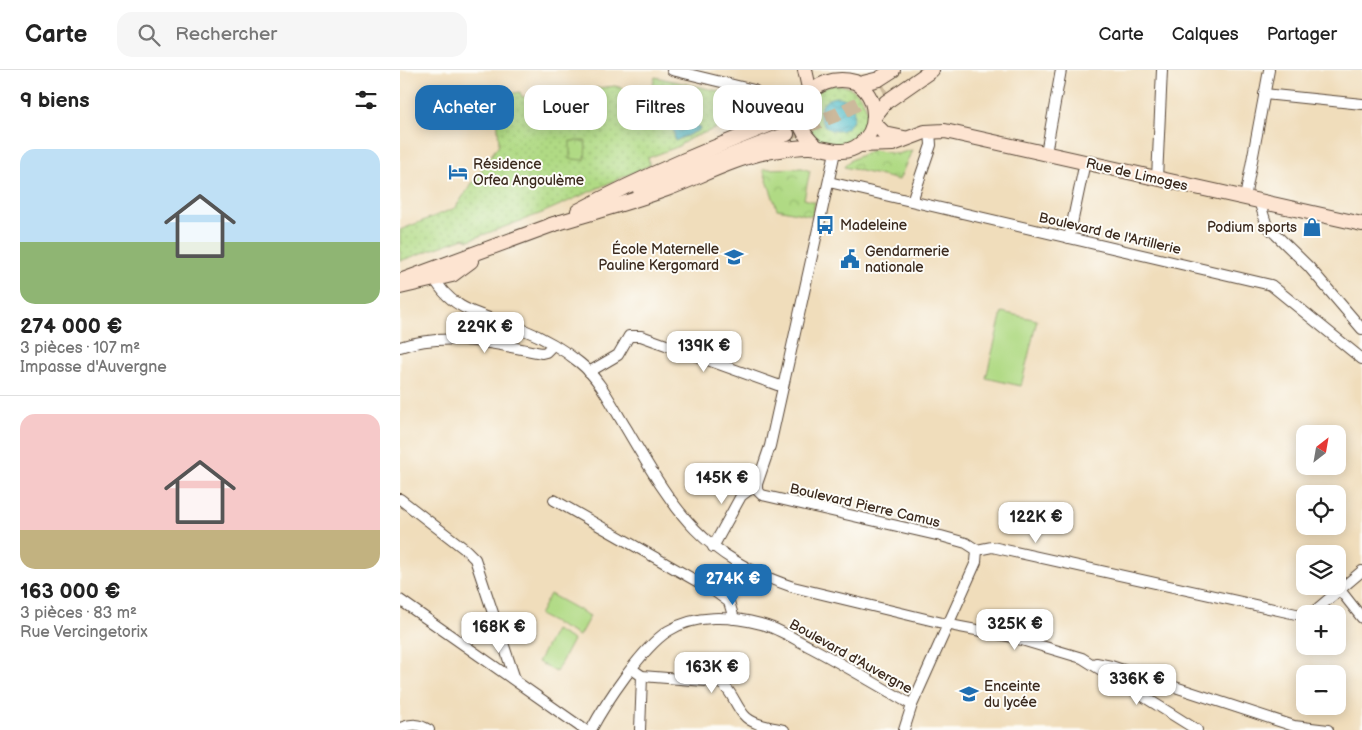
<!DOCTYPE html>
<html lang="fr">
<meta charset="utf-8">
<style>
:root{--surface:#fff;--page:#f6f6f6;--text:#222;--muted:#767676;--line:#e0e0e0;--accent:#1f6fb2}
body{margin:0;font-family:"Balsamiq Sans",sans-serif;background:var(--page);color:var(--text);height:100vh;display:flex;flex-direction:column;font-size:19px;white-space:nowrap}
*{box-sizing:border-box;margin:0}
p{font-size:16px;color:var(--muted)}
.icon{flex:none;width:28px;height:28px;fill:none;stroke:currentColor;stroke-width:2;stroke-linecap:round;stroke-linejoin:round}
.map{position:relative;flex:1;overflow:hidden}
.drawer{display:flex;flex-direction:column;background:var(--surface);width:400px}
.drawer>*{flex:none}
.hud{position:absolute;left:15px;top:15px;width:475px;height:45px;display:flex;gap:10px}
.needle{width:32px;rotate:31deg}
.buttons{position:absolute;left:896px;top:355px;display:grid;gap:10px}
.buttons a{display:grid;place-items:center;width:50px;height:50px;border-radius:10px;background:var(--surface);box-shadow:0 2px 12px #0003;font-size:25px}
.price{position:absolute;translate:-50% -42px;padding:0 11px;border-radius:10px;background:#fff;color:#222;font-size:16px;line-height:32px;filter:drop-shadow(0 1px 2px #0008)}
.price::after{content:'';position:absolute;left:50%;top:30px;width:15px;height:11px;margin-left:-8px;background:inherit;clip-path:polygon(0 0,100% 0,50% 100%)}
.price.current{background:var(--accent);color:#fff}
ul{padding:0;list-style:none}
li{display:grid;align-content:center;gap:10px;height:265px;padding:0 20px}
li+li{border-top:1px solid var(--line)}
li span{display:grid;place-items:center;height:155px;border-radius:15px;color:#555}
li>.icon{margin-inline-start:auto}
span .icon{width:90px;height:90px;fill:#fffc;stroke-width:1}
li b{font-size:21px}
h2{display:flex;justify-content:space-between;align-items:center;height:60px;padding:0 20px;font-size:21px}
.pill{padding:0 18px;border-radius:15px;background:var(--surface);box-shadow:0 2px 12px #0003;font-size:18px;line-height:45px}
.pill.current{background:var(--accent);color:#fff}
header{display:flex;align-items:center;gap:30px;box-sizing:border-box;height:70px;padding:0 25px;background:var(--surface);border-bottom:1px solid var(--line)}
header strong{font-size:24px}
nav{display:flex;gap:28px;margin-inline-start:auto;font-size:18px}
.search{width:350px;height:45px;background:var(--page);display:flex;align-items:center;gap:12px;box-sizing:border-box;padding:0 18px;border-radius:15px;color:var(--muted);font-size:19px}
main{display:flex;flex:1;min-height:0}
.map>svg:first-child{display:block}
</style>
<header>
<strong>Carte</strong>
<div class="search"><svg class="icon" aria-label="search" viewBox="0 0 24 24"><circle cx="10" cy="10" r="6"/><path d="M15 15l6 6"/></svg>Rechercher</div>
<nav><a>Carte</a><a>Calques</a><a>Partager</a></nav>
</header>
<main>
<section class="drawer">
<h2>9 biens<svg class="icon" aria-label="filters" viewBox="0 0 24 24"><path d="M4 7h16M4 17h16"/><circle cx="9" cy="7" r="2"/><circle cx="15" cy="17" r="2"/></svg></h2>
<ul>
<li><span style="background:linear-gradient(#bfe0f5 60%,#8fb573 0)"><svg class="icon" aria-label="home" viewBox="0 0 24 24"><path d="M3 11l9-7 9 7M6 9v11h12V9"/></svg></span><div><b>274 000 €</b><p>3 pièces · 107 m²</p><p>Impasse d'Auvergne</p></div></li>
<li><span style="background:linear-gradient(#f6c9c9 75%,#c2b280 0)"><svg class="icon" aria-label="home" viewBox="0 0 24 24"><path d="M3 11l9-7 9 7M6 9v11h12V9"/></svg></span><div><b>163 000 €</b><p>3 pièces · 83 m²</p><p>Rue Vercingetorix</p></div></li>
</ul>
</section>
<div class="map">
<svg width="962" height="660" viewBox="0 0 962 660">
<defs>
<pattern id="grass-dots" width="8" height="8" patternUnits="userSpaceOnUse" patternTransform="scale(1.25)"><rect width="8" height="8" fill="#b0da84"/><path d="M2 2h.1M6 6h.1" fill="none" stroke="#98bb72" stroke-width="1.8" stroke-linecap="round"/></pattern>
<pattern id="park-crowns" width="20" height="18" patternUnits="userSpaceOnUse" patternTransform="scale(1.25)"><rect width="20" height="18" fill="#b0da84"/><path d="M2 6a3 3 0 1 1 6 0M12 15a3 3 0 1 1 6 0" fill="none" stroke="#98bb72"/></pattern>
<pattern id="water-waves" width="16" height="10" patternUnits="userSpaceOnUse" patternTransform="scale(1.25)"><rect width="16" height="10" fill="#4cb9c6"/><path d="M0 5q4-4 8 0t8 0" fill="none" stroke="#4097a0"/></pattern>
</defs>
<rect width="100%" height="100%" fill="#fdfcf7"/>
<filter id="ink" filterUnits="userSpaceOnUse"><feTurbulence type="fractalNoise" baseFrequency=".02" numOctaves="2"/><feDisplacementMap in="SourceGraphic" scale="10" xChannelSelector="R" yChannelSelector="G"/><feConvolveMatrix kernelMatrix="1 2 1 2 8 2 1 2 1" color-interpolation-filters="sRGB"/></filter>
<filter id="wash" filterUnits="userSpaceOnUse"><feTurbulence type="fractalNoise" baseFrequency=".0096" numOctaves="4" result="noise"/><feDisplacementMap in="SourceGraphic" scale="20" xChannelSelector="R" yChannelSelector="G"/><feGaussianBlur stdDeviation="1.12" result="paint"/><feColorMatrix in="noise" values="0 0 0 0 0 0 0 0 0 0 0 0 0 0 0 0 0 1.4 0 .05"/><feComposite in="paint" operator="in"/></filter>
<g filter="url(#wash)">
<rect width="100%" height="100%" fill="#f0ddbb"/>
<g fill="url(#grass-dots)" stroke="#768251">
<path d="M255,7L345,27L351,31L356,43L291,68L277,77L248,88L250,95L142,143L69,170L64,168L0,191V160L55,138L99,74L96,26L120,22L122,27L215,16L250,27Z"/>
<circle cx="437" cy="45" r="30"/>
</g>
<g fill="url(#park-crowns)" stroke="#768251">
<path d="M170,71H186L185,90L170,89Z"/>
<path d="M472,80L497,84L512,80L499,110L444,97L449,91Z"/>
<path d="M402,98L410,101L404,129L415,132L412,146L377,139L363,99Z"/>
</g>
<g fill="#b0da84" stroke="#768251">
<path d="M602,242L637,250L621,316L586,308Z"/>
<path d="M150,524L190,546L179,566L139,545Z"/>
<path d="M155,560L173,570L156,602L138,592Z"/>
</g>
<g fill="url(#water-waves)" stroke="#447272">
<circle cx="437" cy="44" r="17"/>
<path d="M274,28L299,35L296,39L280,35L278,37L277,40L282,46L278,57L280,61L296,55L300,58L299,60L275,71L271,42Z"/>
</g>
</g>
<g filter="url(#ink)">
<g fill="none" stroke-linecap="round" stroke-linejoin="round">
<path stroke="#ccb99c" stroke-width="14" stroke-dasharray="14 7" stroke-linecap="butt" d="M387,64L436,45L486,19"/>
<g stroke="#564536" stroke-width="12">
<g id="minor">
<path d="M272,0L354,20L362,27L372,54"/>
<path d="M864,24L962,34"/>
<path d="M435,82L370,376L357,414V420L362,425L541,466L566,473L577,480L592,477L905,546"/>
<path d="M646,83L661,0"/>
<path d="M757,108L762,0"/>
<path d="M429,112L871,215L962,289"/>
<path d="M845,128L869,0"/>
<path d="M512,131L531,75L530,61"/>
<path d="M859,131L867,156L909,197L962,259"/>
<path d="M669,168L685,92"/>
<path d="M32,203C48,242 88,246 122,259C142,267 163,279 180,293C200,309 213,337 226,358C274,439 298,485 393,517L555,556L608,566L682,588L797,660"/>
<path d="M0,277C48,261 94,274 142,283L146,282L153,275"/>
<path d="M189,302L218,285L229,266H241L383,317"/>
<path d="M0,429L66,480L75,489L115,609"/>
<path d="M154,430L314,521L329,532L334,549"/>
<path d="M313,477L341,426L357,414"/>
<path d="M940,520L962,548"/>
<path d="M0,530L185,660"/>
<path d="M911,544L962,501"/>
<path d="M696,593L711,596L894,656L928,660"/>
<path d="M232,599L242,606L318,612C332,619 334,634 344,645C352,655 371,657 384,660"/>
<path d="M0,658C12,654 18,653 29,660"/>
<path d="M191,660C206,632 242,578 268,561C295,544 331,546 361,554C378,558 396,570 412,578C446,596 479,616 512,635"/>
<path d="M240,660L242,606"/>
<path d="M504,660L512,635L576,492L577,480"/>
</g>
</g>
<g stroke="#564536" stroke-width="16">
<g id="secondary">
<path d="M405,0L409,18"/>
<path d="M459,14L479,9L493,0"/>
<path d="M474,47L486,32L532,0"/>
<path d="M474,53L485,64L504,68"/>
<path d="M459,75L493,74L525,62L545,61L962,154"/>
<path d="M240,120L387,64"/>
<path d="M178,141C245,105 316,76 387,48L399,38"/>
<path d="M151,155C190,143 229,133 267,119C299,107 333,89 367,82C380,80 394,77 408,77C426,76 441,88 459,75C481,59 478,25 455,12C413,0 377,46 417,77"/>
<path d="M0,211L160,152"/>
<path d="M0,217L52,205L71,191"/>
</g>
</g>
<use href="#minor" stroke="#fff" stroke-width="10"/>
<use href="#secondary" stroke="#fde4d1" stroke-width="14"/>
</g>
</g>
<defs>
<g id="hotel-bare" transform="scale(1.5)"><path d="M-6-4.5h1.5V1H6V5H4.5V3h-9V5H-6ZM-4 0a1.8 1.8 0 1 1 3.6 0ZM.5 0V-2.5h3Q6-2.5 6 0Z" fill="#1f6fb2" stroke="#fdfcf7" stroke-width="2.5" paint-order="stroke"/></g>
<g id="bus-bare" transform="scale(1.5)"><path d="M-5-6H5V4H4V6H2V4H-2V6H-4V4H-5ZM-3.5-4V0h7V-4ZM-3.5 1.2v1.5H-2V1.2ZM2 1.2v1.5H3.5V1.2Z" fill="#1f6fb2" stroke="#fdfcf7" stroke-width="2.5" paint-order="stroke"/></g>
<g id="shop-bare" transform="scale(1.5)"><path d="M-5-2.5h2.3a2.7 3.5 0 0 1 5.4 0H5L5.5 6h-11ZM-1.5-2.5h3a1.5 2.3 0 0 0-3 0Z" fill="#1f6fb2" stroke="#fdfcf7" stroke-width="2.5" paint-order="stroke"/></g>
<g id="school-bare" transform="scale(1.5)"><path d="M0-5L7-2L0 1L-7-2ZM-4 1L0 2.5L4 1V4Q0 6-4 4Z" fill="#1f6fb2" stroke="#fdfcf7" stroke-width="2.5" paint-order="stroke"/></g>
<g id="civic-bare" transform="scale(1.5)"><path d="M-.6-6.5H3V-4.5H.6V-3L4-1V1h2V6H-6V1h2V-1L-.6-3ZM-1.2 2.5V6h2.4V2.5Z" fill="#1f6fb2" stroke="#fdfcf7" stroke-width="2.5" paint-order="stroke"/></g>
</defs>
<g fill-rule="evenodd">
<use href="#hotel-bare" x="58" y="102"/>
<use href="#bus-bare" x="425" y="155"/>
<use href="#shop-bare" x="912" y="157"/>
<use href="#school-bare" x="334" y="187"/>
<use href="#civic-bare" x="450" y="189"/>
<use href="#school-bare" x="569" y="624"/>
</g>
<g text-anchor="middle" stroke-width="4" stroke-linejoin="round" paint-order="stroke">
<g font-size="14" fill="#3b2a1e" stroke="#fdfcf7" text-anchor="start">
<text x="73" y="99">Résidence<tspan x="73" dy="16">Orfea Angoulème</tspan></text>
<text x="440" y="160">Madeleine</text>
<text x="897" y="162" text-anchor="end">Podium sports</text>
<text x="319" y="184" text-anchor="end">École Maternelle<tspan x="319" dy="16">Pauline Kergomard</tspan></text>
<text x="465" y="186">Gendarmerie<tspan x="465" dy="16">nationale</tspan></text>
<text x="584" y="621">Enceinte<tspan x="584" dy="16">du lycée</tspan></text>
</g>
<g font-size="14" fill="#3b2a1e" stroke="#fdfcf7">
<text transform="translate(737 104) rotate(13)" y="5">Rue de Limoges</text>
<text transform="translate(710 163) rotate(13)" y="5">Boulevard de l'Artillerie</text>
<text transform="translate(465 435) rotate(13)" y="5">Boulevard Pierre Camus</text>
<text transform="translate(451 586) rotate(29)" y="5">Boulevard d'Auvergne</text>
</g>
</g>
</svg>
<div class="buttons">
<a><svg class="needle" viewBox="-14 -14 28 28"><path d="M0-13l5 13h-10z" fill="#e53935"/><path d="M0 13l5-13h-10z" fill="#767676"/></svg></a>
<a><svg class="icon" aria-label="locate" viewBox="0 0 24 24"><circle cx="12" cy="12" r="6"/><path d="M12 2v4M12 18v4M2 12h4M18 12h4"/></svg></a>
<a><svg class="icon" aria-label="layers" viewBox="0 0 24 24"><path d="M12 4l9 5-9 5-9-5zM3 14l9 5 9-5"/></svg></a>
<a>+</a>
<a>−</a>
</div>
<b class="price" style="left:85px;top:284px">229K €</b>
<b class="price" style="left:304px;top:303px">139K €</b>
<b class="price" style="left:322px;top:435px">145K €</b>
<b class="price" style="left:636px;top:474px">122K €</b>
<b class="price current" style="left:333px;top:536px">274K €</b>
<b class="price" style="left:615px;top:581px">325K €</b>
<b class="price" style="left:99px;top:584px">168K €</b>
<b class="price" style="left:312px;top:624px">163K €</b>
<b class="price" style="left:737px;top:636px">336K €</b>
<div class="hud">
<a class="pill current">Acheter</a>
<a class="pill">Louer</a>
<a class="pill">Filtres</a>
<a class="pill">Nouveau</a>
</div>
</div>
</main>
